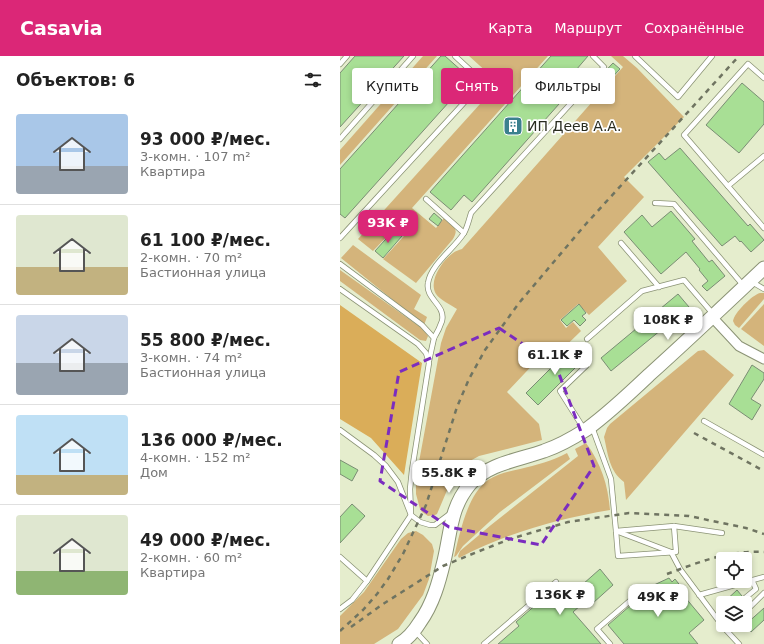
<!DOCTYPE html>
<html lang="ru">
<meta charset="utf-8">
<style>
:root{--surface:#fff;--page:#f6f6f6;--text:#222;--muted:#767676;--line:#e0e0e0;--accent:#db2777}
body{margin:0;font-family:"DejaVu Sans",sans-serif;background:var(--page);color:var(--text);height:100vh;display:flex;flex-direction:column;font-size:15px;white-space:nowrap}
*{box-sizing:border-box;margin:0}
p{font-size:13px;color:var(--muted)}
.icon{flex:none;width:22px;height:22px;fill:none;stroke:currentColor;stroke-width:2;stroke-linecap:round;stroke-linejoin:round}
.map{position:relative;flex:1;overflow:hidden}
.details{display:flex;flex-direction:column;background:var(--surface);width:340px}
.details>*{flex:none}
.guide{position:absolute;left:12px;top:12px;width:352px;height:36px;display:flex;gap:8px}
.controls{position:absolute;left:376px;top:496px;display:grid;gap:8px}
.controls a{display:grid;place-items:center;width:36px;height:36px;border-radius:4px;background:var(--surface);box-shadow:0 2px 6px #0003;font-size:20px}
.price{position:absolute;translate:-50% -34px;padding:0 9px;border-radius:8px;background:#fff;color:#222;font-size:13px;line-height:26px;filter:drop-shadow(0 1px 2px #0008)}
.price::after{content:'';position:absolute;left:50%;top:24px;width:12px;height:9px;margin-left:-6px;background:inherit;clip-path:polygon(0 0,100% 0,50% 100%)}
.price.selected{background:var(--accent);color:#fff}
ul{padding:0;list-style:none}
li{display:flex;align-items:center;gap:12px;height:100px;padding:0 16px}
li+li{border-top:1px solid var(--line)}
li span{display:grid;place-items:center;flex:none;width:112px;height:80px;border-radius:4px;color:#555}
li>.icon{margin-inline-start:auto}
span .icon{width:48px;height:48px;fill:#fffc;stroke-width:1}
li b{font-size:17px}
h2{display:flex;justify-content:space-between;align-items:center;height:48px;padding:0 16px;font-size:17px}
.chip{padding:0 14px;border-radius:4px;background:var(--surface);box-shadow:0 2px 6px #0003;font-size:14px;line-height:36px}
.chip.selected{background:var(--accent);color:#fff}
header{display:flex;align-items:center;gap:24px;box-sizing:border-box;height:56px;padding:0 20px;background:var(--accent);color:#fff}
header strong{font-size:19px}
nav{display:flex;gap:22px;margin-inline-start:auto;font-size:14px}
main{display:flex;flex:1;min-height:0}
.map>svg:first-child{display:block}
</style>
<header>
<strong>Casavia</strong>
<nav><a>Карта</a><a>Маршрут</a><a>Сохранённые</a></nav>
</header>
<main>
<section class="details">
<h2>Объектов: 6<svg class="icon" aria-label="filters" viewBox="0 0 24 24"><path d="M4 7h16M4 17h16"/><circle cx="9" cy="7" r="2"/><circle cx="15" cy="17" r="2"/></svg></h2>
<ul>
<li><span style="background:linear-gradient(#a9c7e8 65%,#9aa5b1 0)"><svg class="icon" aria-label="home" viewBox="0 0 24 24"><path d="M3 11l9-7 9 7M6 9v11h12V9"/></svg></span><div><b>93 000 ₽/мес.</b><p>3-комн. · 107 m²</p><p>Квартира</p></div></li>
<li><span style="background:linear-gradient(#dfe7d0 65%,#c2b280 0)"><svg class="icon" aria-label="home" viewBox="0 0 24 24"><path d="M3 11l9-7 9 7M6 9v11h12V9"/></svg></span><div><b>61 100 ₽/мес.</b><p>2-комн. · 70 m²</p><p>Бастионная улица</p></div></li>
<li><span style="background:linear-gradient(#c9d6e8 60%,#9aa5b1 0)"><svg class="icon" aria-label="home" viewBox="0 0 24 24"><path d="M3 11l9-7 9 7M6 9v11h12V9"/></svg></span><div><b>55 800 ₽/мес.</b><p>3-комн. · 74 m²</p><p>Бастионная улица</p></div></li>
<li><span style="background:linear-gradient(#bfe0f5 75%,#c2b280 0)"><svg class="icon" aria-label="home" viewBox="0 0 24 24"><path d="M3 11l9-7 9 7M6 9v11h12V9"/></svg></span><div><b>136 000 ₽/мес.</b><p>4-комн. · 152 m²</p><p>Дом</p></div></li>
<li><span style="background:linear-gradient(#dfe7d0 70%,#8fb573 0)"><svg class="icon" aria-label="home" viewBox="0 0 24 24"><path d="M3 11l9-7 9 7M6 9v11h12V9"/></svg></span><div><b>49 000 ₽/мес.</b><p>2-комн. · 60 m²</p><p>Квартира</p></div></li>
</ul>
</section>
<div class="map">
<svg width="424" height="588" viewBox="0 0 424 588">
<rect width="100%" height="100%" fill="#e5edcd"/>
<g fill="#d4b47b">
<path d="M83,0H97L0,109V94Z"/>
<path d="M129,0H208L72,152L96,172L104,162C112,169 120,172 113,183L76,227L43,203L64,180L55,172L33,195L18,183L159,27Z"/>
<path d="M271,0H283L297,12L344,61L284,121L304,141L258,191L287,225L249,259L238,248L220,264L226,272L233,266L241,275L208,307L201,300L167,336L199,368L202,384L139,400L130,405L114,421L108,432L97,458L95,459L88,460L82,456L80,453L76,438V422L101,287L106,272L117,253C111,249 100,244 96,238C88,225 102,205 113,197C115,195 119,194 122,193L283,11Z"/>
<path d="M13,189L81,239L74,253L87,261L84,269L1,202Z"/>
<path d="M0,214L83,273L88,280L86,285L80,284L0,225Z"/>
<path d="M420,237H424V243L399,272L395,269L393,265C394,257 412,239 420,237Z"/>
<path d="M424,248V290L401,273Z"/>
<path d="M364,294L394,319L286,444L284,426C269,415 268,398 264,381L267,372L270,368L358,295Z"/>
<path d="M246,387C261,407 268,429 270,454C217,463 167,477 119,502L118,500L120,495L151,469L238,400L235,393Z"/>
<path d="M227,397L230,403L160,456L123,490L116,500L114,501C120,477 127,439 148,424C157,418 170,415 180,413C196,409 213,405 227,397Z"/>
<path d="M76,475L83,479L92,488L94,495L89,523L83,539L58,573L34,588H0V560L24,536L61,483L68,477Z"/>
</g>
<path fill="#daad59" d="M0,249L82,307L64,419L31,382L0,363Z"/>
<g fill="#a8df95" stroke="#7a8d74">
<path d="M15,0H64L0,71V17Z"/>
<path d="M101,0H105L123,16L111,30L118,36L5,162L0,158V113Z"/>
<path d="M211,0H248L236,14L243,21L132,146L124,139L111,154L90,136Z"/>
<path d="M273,7L280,13L263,31L256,25Z"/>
<path d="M402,27L424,46V68L399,97L366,69Z"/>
<path d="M340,92L408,170L410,168L424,184L411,196L401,185L400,186L395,180L382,190L308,106L319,97L325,104Z"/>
<path d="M331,155L355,183L352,185L369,206L372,204L385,220L367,235L362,230L368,225L359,214L360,213L346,196L321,218L284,176L302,159L312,171Z"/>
<path d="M94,157L102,164L98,170L89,163Z"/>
<path d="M54,174L62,180L43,202L35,195Z"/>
<path d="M338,238L349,251L271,315L261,302Z"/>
<path d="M239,248L246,257L242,260L246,264L240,270L234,264L227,270L221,264Z"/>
<path d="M232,291L244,303L198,349L186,337Z"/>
<path d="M412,309L424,317V323L411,343L421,349L412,364L389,348Z"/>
<path d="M0,404L18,414L12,425L0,418Z"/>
<path d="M12,448L25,460L0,487V461Z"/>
<path d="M260,513L273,529L253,547L249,542L233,556L261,588H158L179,570L176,566L206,540L208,542L221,530L223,532L228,528L234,536Z"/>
<path d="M329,522L332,526L335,523L342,532L339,534L364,564L349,577L358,588H284L268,569L314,529Z"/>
<path d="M397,534L402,540L395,547H383Z"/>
<path d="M424,552V564L411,576L405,569Z"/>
</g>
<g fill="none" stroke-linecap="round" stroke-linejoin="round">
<g stroke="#8b9375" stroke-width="6">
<g id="service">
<path d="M295,0L338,41L372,0"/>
<path d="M0,8L7,0"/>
<path d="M424,22L408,8L344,79L424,172"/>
<path d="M0,83L73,0"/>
<path d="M388,130L424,100"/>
<path d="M86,143L124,177"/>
<path d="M315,147L334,148L403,229"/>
<path d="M0,182L143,26L115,0"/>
<path d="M281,187L319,231"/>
<path d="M0,208L82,269L94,282L89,305"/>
<path d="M412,226L424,233"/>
<path d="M0,233L78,288L86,297L89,307L72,414L70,433L71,459L27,525L12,544L0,553"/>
<path d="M94,282C97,277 100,271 102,265C106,249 85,243 88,227C91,208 114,193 124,177C127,172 129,164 131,157L264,11L253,0"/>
<path d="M247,283L302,235L344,224L374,259"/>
<path d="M364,365L424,399"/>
<path d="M252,371L271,423L276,475L331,496L340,513L378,564L383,560"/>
<path d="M244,373L220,335L246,310"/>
<path d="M0,374L34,399L46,410L58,426L71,459L80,466L90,469H95L111,457"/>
<path d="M334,470L336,496L278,500L276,475Z"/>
<path d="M334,470L382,477"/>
<path d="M0,501L27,525"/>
<path d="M359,539L424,521"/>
<path d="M399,547L416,533L412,524"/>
<path d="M405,556L424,537"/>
<path d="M391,569L386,574L399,588"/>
<path d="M75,575L87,588"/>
<path d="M144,588L216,526"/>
<path d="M270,588L257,573L299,537"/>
</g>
</g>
<g stroke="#8b9375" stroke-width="11">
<path id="minor" d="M373,262L399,290L424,303"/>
</g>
<g stroke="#8b9375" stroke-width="15">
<path id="secondary" d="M59,588C68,583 75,574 80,566C93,548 99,526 104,505C111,476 110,452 130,428C149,407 179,404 204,395C219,390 233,382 247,373C269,357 289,338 309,319C348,284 386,248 424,212"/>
</g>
<use href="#service" stroke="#fff" stroke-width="4.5"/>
<use href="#minor" stroke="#fff" stroke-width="9"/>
<use href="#secondary" stroke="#fff" stroke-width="13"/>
<g stroke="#6f7461" stroke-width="2.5" stroke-dasharray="5 5" stroke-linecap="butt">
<path d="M354,377L424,415"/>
<path d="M327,518C359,506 389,494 424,496"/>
<path d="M11,571L43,548L103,510L137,496L170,483L228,466L289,457L349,460L406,472L424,478"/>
<path d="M0,575L23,554L37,538L48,523L63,498L86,449L117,351L129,323L145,294L179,247L245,169L399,0"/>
</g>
</g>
<path fill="none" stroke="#7b2cbf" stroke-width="3" stroke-dasharray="8 5" stroke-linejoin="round" d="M159,272L216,310L254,410L201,489L109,471L40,425L59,316Z"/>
<defs>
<g id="building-square" transform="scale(1)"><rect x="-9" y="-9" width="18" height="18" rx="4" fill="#3b808e" stroke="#fff"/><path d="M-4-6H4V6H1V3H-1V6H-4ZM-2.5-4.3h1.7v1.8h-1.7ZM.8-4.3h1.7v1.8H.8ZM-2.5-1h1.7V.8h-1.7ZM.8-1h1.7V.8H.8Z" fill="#fff"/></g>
</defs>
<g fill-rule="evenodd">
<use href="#building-square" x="173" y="70"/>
</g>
<g text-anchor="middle" stroke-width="3.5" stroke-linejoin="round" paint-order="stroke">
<g font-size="14" fill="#292c20" stroke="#fff" text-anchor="start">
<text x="187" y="75">ИП Деев А.А.</text>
</g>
</g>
</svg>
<div class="controls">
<a><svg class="icon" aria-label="locate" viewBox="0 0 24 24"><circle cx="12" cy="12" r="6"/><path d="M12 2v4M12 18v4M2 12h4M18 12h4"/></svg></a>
<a><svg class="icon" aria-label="layers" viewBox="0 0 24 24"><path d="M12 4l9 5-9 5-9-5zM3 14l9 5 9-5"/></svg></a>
</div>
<b class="price selected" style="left:48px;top:188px">93K ₽</b>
<b class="price" style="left:328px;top:285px">108K ₽</b>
<b class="price" style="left:215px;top:320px">61.1K ₽</b>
<b class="price" style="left:109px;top:438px">55.8K ₽</b>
<b class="price" style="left:220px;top:560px">136K ₽</b>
<b class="price" style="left:318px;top:562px">49K ₽</b>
<div class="guide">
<a class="chip">Купить</a>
<a class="chip selected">Снять</a>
<a class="chip">Фильтры</a>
</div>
</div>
</main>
